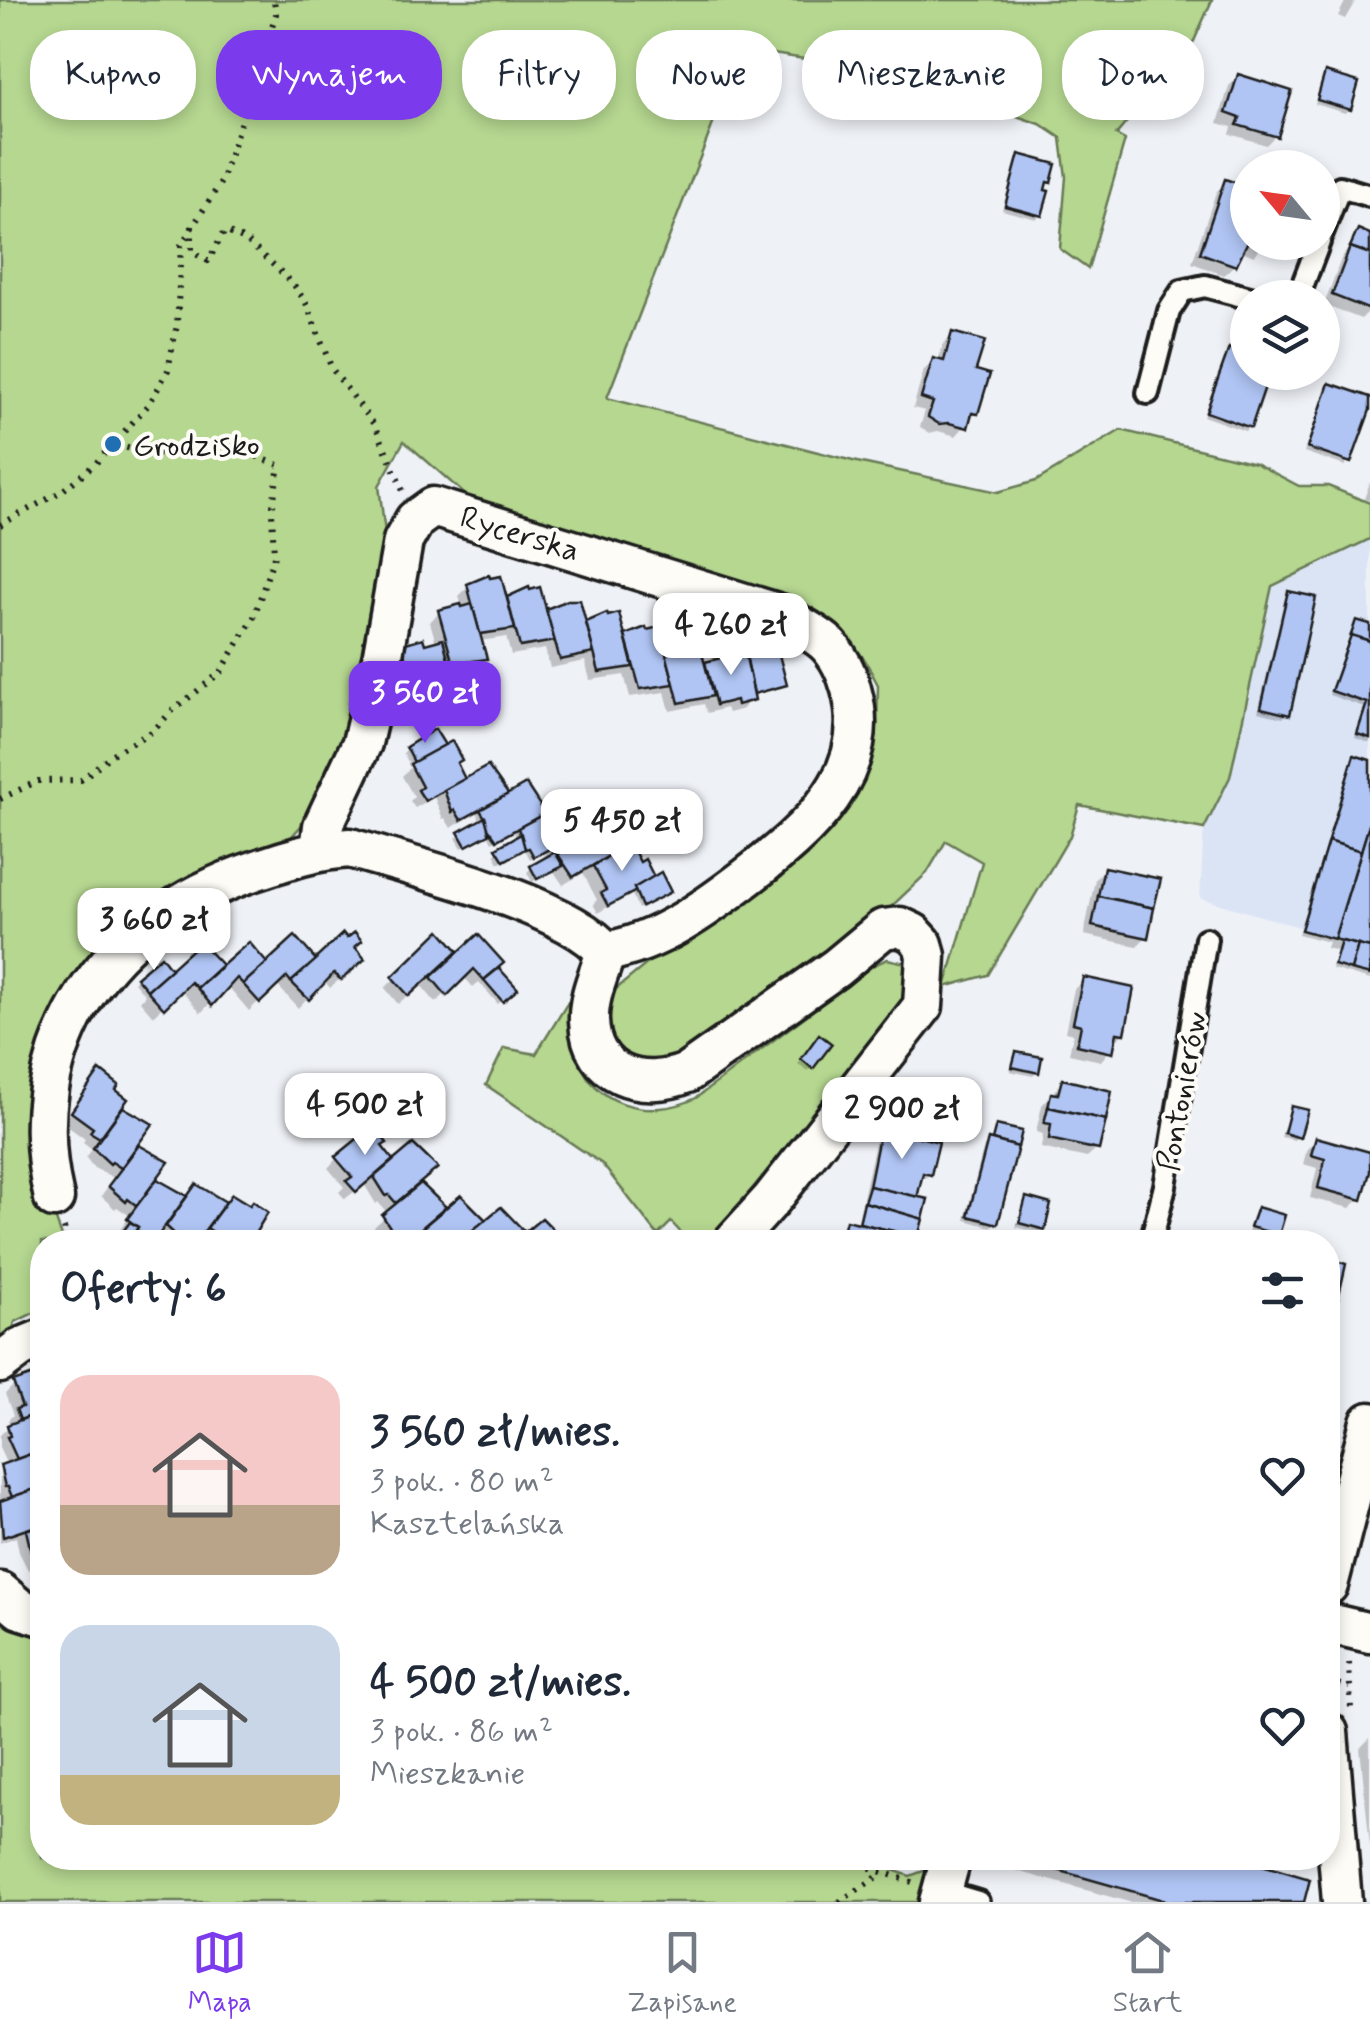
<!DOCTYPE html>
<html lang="pl">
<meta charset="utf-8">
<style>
:root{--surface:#fff;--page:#f2f2f3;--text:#1f2937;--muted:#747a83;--line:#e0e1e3;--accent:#7c3aed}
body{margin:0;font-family:Mynerve,sans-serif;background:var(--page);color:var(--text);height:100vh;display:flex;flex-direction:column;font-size:38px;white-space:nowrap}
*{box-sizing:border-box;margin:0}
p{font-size:32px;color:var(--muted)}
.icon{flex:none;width:55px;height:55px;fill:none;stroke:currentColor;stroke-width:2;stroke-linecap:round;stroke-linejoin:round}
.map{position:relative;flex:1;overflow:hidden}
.panel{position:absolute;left:30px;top:1230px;width:1310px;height:640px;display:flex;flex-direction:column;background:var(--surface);border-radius:40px;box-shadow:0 5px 15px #0003}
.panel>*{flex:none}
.hud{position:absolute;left:30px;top:30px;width:1310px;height:90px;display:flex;gap:20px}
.needle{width:65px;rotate:299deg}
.fabs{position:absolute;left:1230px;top:150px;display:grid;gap:20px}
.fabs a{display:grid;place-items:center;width:110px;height:110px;border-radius:50%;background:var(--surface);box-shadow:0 5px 15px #0003;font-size:50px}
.price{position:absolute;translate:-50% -85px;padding:0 22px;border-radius:20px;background:#fff;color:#222;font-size:32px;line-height:65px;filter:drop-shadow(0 2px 5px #0008)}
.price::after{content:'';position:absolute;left:50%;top:60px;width:30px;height:22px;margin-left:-15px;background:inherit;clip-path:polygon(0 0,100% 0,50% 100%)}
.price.on{background:var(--accent);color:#fff}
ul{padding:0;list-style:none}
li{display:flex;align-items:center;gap:30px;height:250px;padding:0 30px}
li span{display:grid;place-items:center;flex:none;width:280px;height:200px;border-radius:30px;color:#555}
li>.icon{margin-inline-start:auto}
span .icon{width:120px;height:120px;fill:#fffc;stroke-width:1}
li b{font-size:42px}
h2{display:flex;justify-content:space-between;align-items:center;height:120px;padding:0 30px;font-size:42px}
.tag{padding:0 35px;border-radius:40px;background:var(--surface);box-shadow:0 5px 15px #0003;font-size:35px;line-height:90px}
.tag.on{background:var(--accent);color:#fff}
.menu{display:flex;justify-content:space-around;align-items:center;height:140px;border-top:2px solid var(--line);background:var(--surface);font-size:28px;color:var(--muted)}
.menu a{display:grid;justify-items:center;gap:5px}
.menu .on{color:var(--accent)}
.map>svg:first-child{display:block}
</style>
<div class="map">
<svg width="1370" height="1902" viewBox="0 0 1370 1902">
<rect width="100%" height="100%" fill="#eef1f6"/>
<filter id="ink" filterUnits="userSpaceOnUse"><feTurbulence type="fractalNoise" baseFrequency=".01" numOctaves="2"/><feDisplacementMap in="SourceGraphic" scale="20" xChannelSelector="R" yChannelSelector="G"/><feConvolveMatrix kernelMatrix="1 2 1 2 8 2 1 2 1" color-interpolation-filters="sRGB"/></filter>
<g filter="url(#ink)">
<path fill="#dbe4f5" d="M1370,539V948L1200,898L1204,829L1230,777L1272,585Z"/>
<g fill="#b5d790" stroke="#687a56" stroke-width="2.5">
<path d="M0,0H1212L1194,41L1116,135L1125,140L1088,269L1060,249L1066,177L1061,138L1040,124L886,72L742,49L607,398L857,462L998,492L1036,481L1121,430L1255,463L1299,486H1328L1370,503V539L1272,586L1230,777L1204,829L1079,805L1070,836L988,975L945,987L982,862L946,841L927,873L875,922L668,1070L632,1065L604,1034L610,994L649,962L695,933L849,796L871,756L877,726L878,685L865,660L848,639L812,621L486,513L404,441L379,486L389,564L360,725L323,801L277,853L85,978L34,1160L64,1242H42V1309L15,1322L10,1341L0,1348Z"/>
<path d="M887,959L906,963L912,986L889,1029L852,1066L709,1242H690L671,1222L658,1235L602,1164L486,1085L504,1048L536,1054L570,999L582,994C579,1011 573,1033 576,1050C588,1106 651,1121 696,1098L874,965Z"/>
<path d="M0,1607L42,1627V1858H857L910,1876L934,1867L926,1902H0Z"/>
</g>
<g fill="#0003">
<path d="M1346,0H1356L1345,19L1338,16Z"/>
<path d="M1326,75L1349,109L1345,113L1315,104Z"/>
<path d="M1239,76L1275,136L1266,145L1230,134L1232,127L1218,123L1229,86Z"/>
<path d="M1020,156L1049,181L1043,187L1040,215L1036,219L1002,210L1016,160Z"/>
<path d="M1226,182L1248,190V242H1265L1254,256L1239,250L1234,265L1224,275L1192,263L1216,192Z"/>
<path d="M1359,232L1370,236V310L1361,319L1324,305L1341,259Z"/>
<path d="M953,335L973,372L976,413L956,436L938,431L929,433L920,427L925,411L913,408L924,370L934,361L938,362L943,344Z"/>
<path d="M1229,350L1249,427L1245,431L1203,416Z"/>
<path d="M1330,386L1370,400L1345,466L1304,452Z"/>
<path d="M1370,482V501L1364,499Z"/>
<path d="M469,586L505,601L527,591L544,613L584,625L605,617L623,638L644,630L663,653L672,650L670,645L677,640L674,627L688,620L703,665L726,659L732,652L774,646L784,684L752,696L743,709L728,713L726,708L707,713L704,704L670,711L665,692L630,697L624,675L590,680L585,661L550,668L545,649L511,655L506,637L480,641L484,658L475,667L449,671L451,677L441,687L431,689L423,697L406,702L394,656L403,646L423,647L436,643L430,622L439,612L462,608L459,596Z"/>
<path d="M1289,593L1287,714L1283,718L1258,712L1285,597Z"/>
<path d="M1357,623L1370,627V743L1355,738L1364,707L1329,695Z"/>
<path d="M407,749L455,763L464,782L505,793L497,801L525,788L544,817L619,853L664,895L638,909L631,892L598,913L593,904L597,900L583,873L563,885L553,870L532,882L527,872L556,845L530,859L525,850L499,863L494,854L518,839L513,831L492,842L488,834L462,848L456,838L481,822L477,813L451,828L445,818L443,819L434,797L415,808L410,801L414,797L402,776L411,767L403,753Z"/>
<path d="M1355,758L1370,763V980L1332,969L1337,951L1326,948L1328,942L1298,934L1351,762Z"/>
<path d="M1105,869L1146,937L1137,946L1084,935L1095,879Z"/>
<path d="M440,934L457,954L496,968L514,989L498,1004L479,982L473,987L463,976L436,1003L420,984L398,1004L385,988Z"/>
<path d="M200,946L222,968L316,964L352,947V968L330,988L324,980L298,1008L276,984L249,1011L227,985L201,1013L180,989L153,1016L140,1001L145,995L134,982L160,960L171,972Z"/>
<path d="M1084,980L1123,1033L1101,1061L1069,1054L1073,1034L1065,1032L1074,989Z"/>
<path d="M815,1041L812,1067L808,1071L798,1064Z"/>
<path d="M1016,1054L1037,1072L1033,1076L1010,1071Z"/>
<path d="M100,1074L112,1090L119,1108L149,1125L135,1145L166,1163L153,1180L186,1197L196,1187L225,1204L265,1213L246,1242H206L198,1237L193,1242H167L156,1235L150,1242H116L123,1233L120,1230L130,1216L117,1207L115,1209L101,1196L114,1178L94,1168L86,1158L92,1149L83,1142L85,1139L63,1123Z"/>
<path d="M1063,1082L1097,1149L1087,1158L1041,1148L1043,1134L1036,1132L1042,1105Z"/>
<path d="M1292,1108L1298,1136L1294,1140L1281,1137Z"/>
<path d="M997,1127L1019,1133L995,1223L991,1227L965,1220L984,1146L990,1142Z"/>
<path d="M882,1130L929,1174L925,1178L920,1176L914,1198L916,1236L912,1240L890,1235L887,1242H837L846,1222L857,1225L877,1134Z"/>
<path d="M1317,1139L1370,1155L1360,1199L1350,1208L1310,1198L1317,1168L1303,1164L1307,1149Z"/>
<path d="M379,1147L393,1164L446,1210L525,1235L542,1222L562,1242H417L412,1234L402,1242H384L374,1227L388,1214L378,1202L376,1204L364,1184L345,1199L339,1192L344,1187L328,1168L337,1158Z"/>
<path d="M1026,1200L1043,1229L1039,1233L1016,1227Z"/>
<path d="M1257,1210L1277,1234L1272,1238L1248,1231Z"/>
<path d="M42,1375V1565L28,1570L19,1552L16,1537L0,1543V1468L7,1465L0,1450V1435L10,1426L8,1420L13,1415L5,1394L15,1384Z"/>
<path d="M1370,1738V1847L1360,1748Z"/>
<path d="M1021,1858H1223L1307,1881L1301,1902H1129L1017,1871Z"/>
</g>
<g fill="#b0c5f4" stroke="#1c1c1c" stroke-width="2.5">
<path d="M1325,72L1359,82L1351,110L1317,100Z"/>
<path d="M1238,74L1292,91L1278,137L1237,125L1240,118L1226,113Z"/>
<path d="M1019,154L1056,164L1051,183L1047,182L1045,190L1049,191L1042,216L1005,206Z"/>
<path d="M1225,179L1248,187V241L1236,266L1200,253Z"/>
<path d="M1358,229L1370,234V254L1350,247Z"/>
<path d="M1350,247L1370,254V310L1332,295Z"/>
<path d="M952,332L985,341L976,370L990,374L978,414L972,413L968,428L949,423L939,424L928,417L933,402L921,398L933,358L944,361Z"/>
<path d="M1229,348L1248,354V372H1270L1251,428L1206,412Z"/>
<path d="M1329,383L1370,397V410L1351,463L1307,448Z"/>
<path d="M489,575L490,578L501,576L515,629L480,634L467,584Z"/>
<path d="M529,587L530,590L540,587L555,641L520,647L507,597Z"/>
<path d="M1288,591L1316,597L1290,715L1261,708Z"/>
<path d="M568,600H580L594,653L560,660L546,609Z"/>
<path d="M461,604L462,607L472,604L487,659L453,664L438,610Z"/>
<path d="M607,613L608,616L619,613L633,667L599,672L586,622Z"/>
<path d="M690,617L697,640L674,644L673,639L681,637L677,621Z"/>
<path d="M1356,620L1370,624V641L1351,635Z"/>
<path d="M646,627L647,630L659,627L674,684L640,689L625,635Z"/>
<path d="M1351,635L1370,641V738L1357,734L1367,703L1331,691Z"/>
<path d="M423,638L425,644L443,639L453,678L434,683L435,689L415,694L402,644Z"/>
<path d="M685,641L686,644L699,641L713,696L679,703L665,649Z"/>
<path d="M776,643L787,685L754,694L745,650Z"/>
<path d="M744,647L755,700L737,705L736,700L716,705L705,662L732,655L731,650Z"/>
<path d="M435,729L445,745L414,762L406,747Z"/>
<path d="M452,741L462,760L457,763L465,779L425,801L418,790L422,787L410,764Z"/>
<path d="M1354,755L1370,760V822L1361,851L1328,841Z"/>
<path d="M488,766L508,794L461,820L455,810L452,812L444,790Z"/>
<path d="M526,784L545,813L497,840L483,821L486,819L480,810Z"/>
<path d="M563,804L582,832L534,857L529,848L525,849L518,828Z"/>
<path d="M485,817L489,832H493L466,846L458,832Z"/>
<path d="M599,822L619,850L573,877L553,847Z"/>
<path d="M1370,822V948L1334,939Z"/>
<path d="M521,834L525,849L504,861L496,848Z"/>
<path d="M1328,841L1361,851L1334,939L1301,930Z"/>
<path d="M630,843L640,862L645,859L654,877L634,888L636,891L608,906L601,893L606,890L593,866Z"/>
<path d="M555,852L563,866L537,879L530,866Z"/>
<path d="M1104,867L1161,879L1154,908L1098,896Z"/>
<path d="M661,872L671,892L642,907L634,888Z"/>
<path d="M1098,896L1154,908L1148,938L1092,926Z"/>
<path d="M440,930L458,951L409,996L392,977Z"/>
<path d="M355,932L362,941L355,947L365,959L341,980L334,973L309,1000L291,982L343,933L347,938Z"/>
<path d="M478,934L504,963L484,980L474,969L447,996L431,977Z"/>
<path d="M295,936L316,960L291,982L287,977L260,1003L243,984Z"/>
<path d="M1341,941L1358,945L1351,970L1334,965Z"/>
<path d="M200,942L222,965L197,988L191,982L164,1009L147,990Z"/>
<path d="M249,942L267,963L243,984L237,978L212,1006L197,988Z"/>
<path d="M1358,945L1370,948V975L1351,970Z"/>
<path d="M161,956L171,969L147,990L136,977Z"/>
<path d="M499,968L518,989L503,1002L484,980Z"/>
<path d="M1083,977L1134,988L1125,1034L1117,1033L1113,1053L1077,1045L1081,1025L1073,1023Z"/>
<path d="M819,1034L832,1044L813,1069L801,1059Z"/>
<path d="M1016,1052L1042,1057L1039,1073L1012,1067Z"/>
<path d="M100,1070L119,1085L116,1090L128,1099L100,1138L90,1132L93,1128L71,1112Z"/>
<path d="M1062,1079L1112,1091L1106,1120L1048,1107L1051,1093L1058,1094Z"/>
<path d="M1291,1106L1308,1110L1300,1138L1284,1133Z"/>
<path d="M123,1107L153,1124L121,1168L112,1162L110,1164L93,1148Z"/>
<path d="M1048,1107L1106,1120L1099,1150L1049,1139L1051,1124L1044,1123Z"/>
<path d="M996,1125L1022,1131L1018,1147L992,1140Z"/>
<path d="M373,1126L387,1143L382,1146L393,1160L356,1192L346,1181L352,1177L335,1157Z"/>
<path d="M881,1127L939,1142L931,1175L923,1173L917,1198L869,1186Z"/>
<path d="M1316,1137L1370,1152V1172L1362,1200L1318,1188L1325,1159L1311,1155Z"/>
<path d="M988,1139L1018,1147L998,1224L968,1216Z"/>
<path d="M413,1144L438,1168L396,1203L389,1195L386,1196L374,1177Z"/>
<path d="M139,1145L169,1162L137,1206L128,1199L126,1202L108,1186Z"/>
<path d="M157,1179L187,1196L155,1240L136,1230L138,1227L127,1219Z"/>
<path d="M421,1183L446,1207L405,1242L397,1233L395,1235L382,1215Z"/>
<path d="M196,1184L226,1202L196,1242H183L166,1226Z"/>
<path d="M869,1186L928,1199L923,1219L864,1202Z"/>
<path d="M232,1194L250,1205L253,1201L268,1212L250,1242H228L207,1228Z"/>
<path d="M461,1195L486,1220L458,1242H431L423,1227Z"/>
<path d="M1026,1197L1051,1204L1045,1230L1019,1223Z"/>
<path d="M864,1202L923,1219L918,1237L859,1223Z"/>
<path d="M501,1207L525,1232L513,1242H467L463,1238Z"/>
<path d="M1257,1207L1285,1215L1279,1235L1250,1227Z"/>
<path d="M542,1218L566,1242H513L525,1232Z"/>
<path d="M846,1220L893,1231L891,1242H840Z"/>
<path d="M130,1222L138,1227L136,1230L155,1240L154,1242H115Z"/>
<path d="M1328,1248L1334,1249L1331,1259L1346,1264L1334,1317L1328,1315Z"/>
<path d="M42,1372V1412L20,1420L16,1409L22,1407L13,1382Z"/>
<path d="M42,1412V1450L17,1459L7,1437L10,1436L7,1425Z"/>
<path d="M42,1450V1487L12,1497L8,1487H5L0,1465Z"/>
<path d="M41,1487L42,1524L3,1537L0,1501Z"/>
<path d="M42,1524V1560L38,1562L34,1551L31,1552L26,1530Z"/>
<path d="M1026,1858H1238L1310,1879L1304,1902H1170L1025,1861Z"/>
</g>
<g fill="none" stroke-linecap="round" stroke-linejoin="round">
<g stroke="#1c1c1c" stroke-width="28">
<g id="service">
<path d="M1322,233L1340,187L1370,196"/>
<path d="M1293,298L1303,284L1319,242"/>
<path d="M1148,393L1169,311L1182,291L1205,286L1250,298"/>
<path d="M1151,1242L1165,1186L1206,939"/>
<path d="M941,1891L978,1902"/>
</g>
</g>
<g stroke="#1c1c1c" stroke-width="45">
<g id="minor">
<path d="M320,850L323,826L362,743L383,654L403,541L415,520L433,507L780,614C794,623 812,631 825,642C838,654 847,673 851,689C875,773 808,830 747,877C705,909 660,942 606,952"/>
<path d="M606,952C599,974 588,997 589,1021C591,1076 642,1091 687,1073L836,968L883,929L900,927L913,933L923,944L926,956L923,1006L772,1199L733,1242"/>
<path d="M54,1198C17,1042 108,920 254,871C286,860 316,850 350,848C413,867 567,904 606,952"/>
<path d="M0,1363L20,1348L42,1339"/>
<path d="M1328,1585L1370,1422"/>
<path d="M0,1592L20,1609L42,1616"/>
<path d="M1328,1623L1370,1633"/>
<path d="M1328,1732L1342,1902"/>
<path d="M939,1902L951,1858"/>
</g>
</g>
<g stroke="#1c1c1c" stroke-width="6" stroke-dasharray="2.5 8" stroke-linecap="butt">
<path d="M192,226V252L208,261L225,231L247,241L292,282L306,303L332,369L376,427L403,491"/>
<path d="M0,525L62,491L95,464L150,403L168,370L177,325L181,245L221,182L276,14L274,0"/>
<path d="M0,799L38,781L81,780L112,754L153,731L171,712L221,672L254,617L274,556L272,512L279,465L217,441L178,455L145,453L113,444"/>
<path d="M64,1228L69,1242"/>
<path d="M1349,1663L1351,1710"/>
<path d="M1328,1682L1349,1687"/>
<path d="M840,1858L912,1882"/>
<path d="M839,1902L883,1873"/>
</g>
<use href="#service" stroke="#fdfcf7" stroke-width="20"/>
<use href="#minor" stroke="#fdfcf7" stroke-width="38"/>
</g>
</g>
<circle fill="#1f6fb2" stroke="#fdfcf7" stroke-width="4" cx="113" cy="444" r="10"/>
<g text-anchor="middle" stroke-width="8" stroke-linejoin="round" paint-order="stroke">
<g font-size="32" fill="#1c1c1c" stroke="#fdfcf7" text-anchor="start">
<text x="133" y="455">Grodzisko</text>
</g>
<g font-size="32" fill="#1c1c1c" stroke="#fdfcf7">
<text transform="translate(520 533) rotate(17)" y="11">Rycerska</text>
<text transform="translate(1181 1091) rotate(-80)" y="11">Pontonierów</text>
</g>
</g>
</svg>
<div class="fabs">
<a><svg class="needle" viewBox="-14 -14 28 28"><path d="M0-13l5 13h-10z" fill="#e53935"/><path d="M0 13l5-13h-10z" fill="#747a83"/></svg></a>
<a><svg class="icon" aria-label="layers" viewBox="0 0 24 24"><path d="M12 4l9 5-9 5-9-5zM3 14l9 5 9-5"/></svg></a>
</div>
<b class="price" style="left:731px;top:678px">4 260 zł</b>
<b class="price on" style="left:425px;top:746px">3 560 zł</b>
<b class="price" style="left:622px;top:874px">5 450 zł</b>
<b class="price" style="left:154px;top:973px">3 660 zł</b>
<b class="price" style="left:365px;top:1158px">4 500 zł</b>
<b class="price" style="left:902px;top:1162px">2 900 zł</b>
<div class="hud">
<a class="tag">Kupno</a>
<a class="tag on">Wynajem</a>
<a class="tag">Filtry</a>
<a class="tag">Nowe</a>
<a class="tag">Mieszkanie</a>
<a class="tag">Dom</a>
</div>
<section class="panel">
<h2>Oferty: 6<svg class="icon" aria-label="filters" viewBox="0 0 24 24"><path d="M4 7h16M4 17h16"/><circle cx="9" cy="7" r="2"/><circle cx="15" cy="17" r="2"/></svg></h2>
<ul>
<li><span style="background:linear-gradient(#f6c9c9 65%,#b9a48a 0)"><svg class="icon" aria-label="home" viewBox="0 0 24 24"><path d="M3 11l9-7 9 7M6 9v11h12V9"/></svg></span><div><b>3 560 zł/mies.</b><p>3 pok. · 80 m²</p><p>Kasztelańska</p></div><svg class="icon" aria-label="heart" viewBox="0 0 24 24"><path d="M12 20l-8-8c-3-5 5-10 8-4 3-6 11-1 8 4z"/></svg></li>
<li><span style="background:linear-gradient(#c9d6e8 75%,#c2b280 0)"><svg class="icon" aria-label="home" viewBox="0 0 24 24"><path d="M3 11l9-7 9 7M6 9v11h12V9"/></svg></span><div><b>4 500 zł/mies.</b><p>3 pok. · 86 m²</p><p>Mieszkanie</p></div><svg class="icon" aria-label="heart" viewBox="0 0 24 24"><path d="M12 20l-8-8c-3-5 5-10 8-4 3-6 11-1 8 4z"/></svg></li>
</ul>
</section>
</div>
<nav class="menu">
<a class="on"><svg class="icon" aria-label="map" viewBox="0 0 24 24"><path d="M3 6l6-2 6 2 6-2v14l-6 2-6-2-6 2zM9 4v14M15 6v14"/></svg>Mapa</a>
<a><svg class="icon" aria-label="saved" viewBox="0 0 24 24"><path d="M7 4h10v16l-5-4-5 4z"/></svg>Zapisane</a>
<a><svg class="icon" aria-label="home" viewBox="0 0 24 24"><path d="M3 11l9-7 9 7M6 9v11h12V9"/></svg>Start</a>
</nav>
